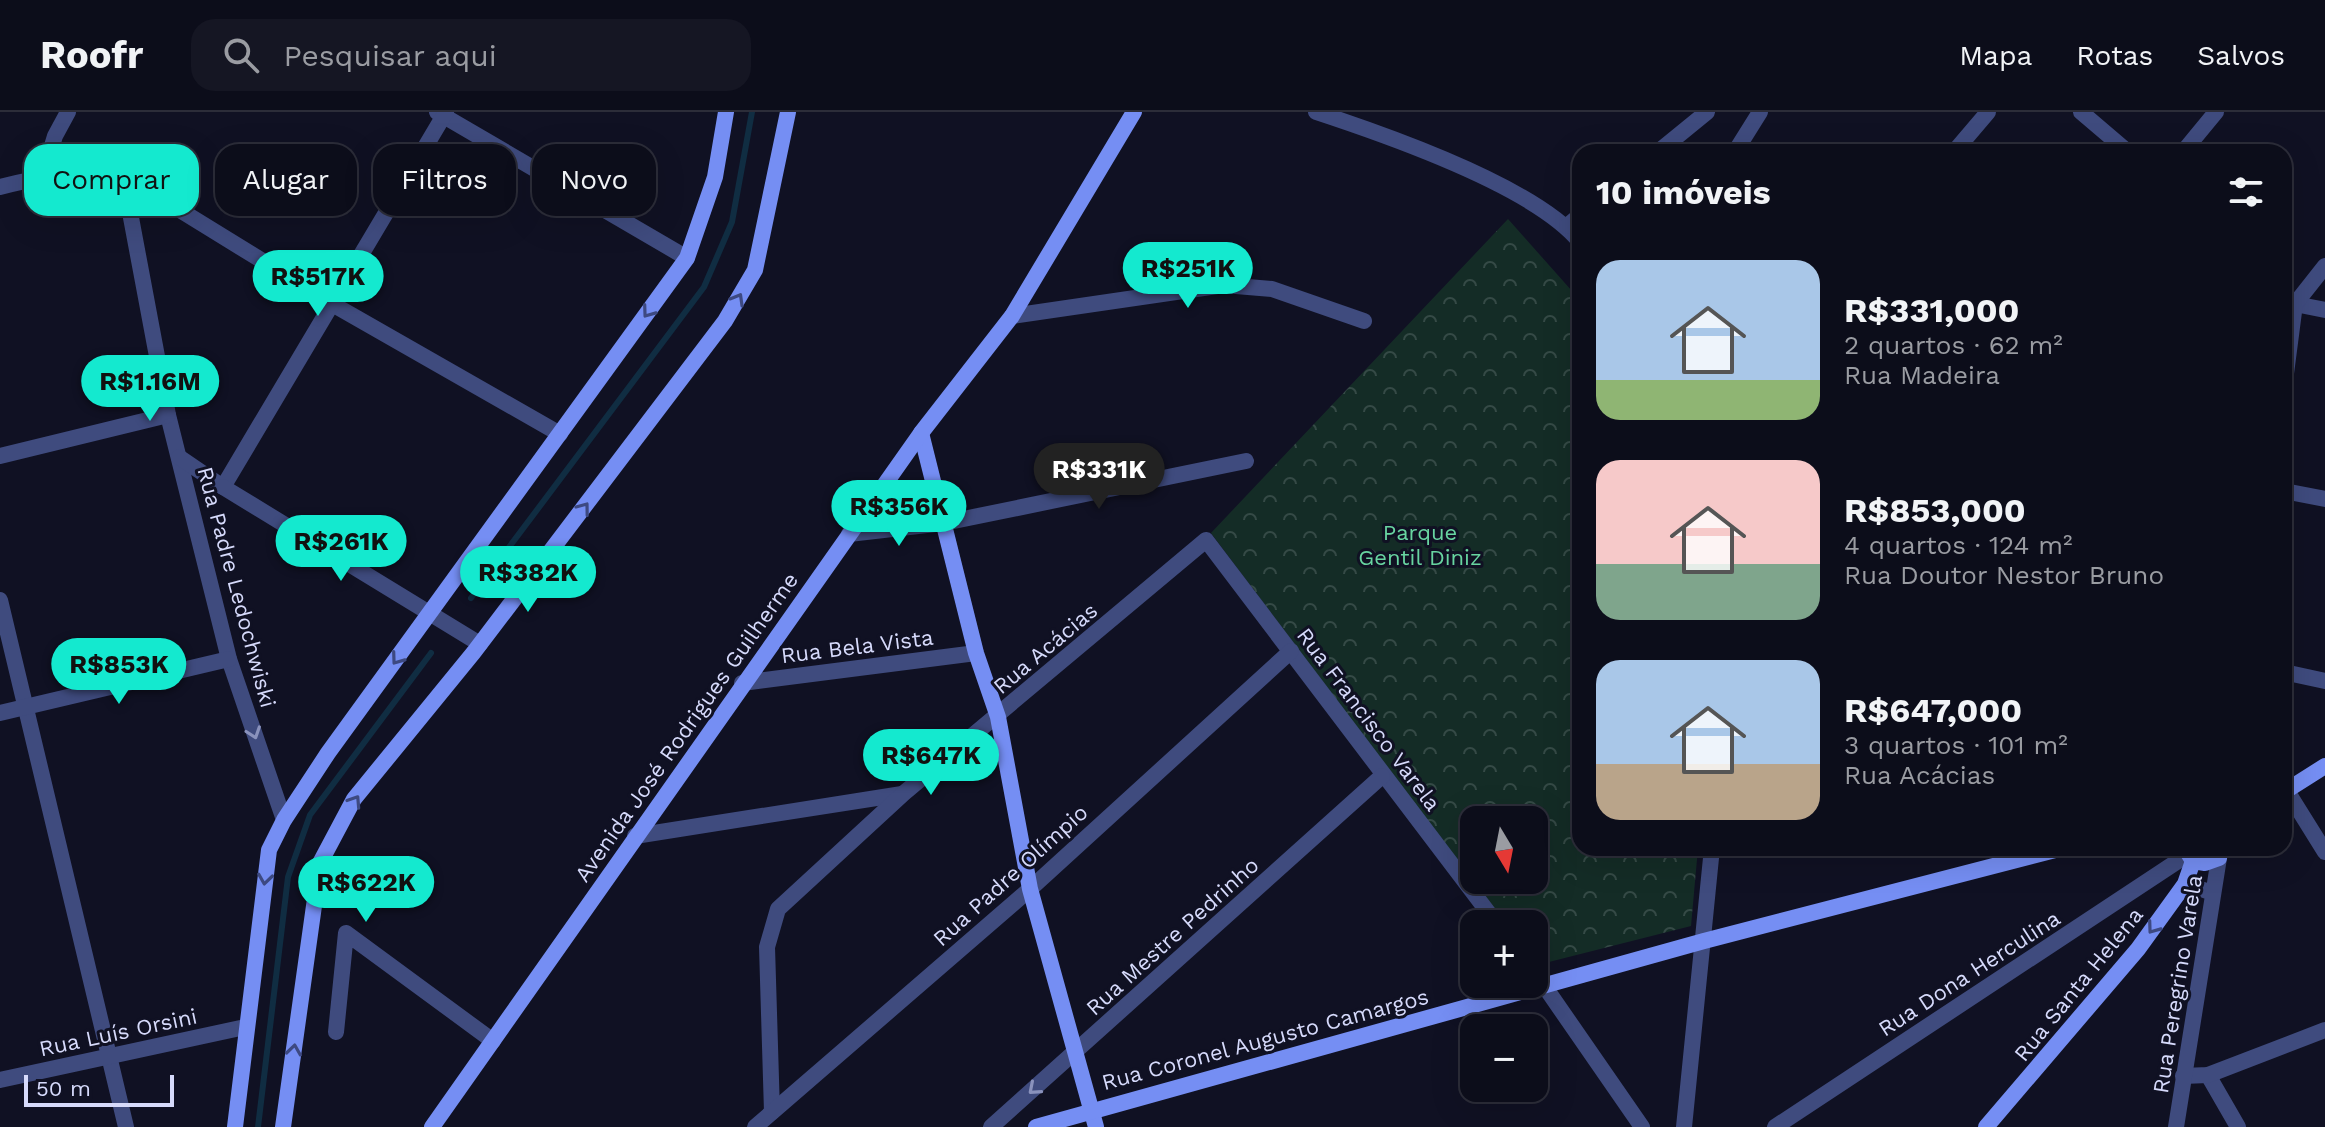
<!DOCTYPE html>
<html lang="pt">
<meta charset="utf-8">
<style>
:root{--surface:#0c0d1a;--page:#151623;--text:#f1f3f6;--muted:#9a9ca2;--line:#2c2d39;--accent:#14e9cf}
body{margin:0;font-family:"Work Sans",sans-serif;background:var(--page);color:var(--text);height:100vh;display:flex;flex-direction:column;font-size:30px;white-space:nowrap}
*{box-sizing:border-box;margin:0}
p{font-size:26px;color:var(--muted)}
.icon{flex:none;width:44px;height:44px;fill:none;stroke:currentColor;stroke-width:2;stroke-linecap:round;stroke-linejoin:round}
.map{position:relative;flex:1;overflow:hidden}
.sheet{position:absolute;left:1572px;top:32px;width:720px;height:712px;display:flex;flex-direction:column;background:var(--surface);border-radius:24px;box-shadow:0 8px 32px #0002,0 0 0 2px var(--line)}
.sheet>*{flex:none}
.hud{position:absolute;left:24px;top:32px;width:760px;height:72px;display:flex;gap:16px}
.needle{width:52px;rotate:170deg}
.buttons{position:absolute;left:1460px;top:694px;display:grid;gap:16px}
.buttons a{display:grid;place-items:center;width:88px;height:88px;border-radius:16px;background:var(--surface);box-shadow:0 8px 32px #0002,0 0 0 2px var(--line);font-size:40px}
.scale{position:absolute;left:24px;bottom:20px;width:150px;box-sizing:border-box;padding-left:8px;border:4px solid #d6dafb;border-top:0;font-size:22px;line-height:28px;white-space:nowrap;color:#d6dafb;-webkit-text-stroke:6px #101123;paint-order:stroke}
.price{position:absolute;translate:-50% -68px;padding:0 18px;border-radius:28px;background:var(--accent);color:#111;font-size:26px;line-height:52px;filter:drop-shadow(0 2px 4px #0008)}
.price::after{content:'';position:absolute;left:50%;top:48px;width:24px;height:18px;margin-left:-12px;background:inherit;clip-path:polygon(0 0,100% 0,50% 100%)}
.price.current{background:#222;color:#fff}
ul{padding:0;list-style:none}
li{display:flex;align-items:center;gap:24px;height:200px;padding:0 24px}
li span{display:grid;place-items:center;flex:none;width:224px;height:160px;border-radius:24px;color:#555}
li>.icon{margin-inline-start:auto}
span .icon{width:96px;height:96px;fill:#fffc;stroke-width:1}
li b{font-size:34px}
h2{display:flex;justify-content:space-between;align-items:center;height:96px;padding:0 24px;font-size:34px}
.chip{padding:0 28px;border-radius:24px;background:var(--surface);box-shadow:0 8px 32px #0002,0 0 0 2px var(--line);font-size:28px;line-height:72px}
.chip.current{background:var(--accent);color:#111}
header{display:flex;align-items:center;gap:48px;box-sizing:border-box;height:112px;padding:0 40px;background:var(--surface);border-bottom:2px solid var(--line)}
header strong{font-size:38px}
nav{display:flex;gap:44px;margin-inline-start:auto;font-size:28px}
.search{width:560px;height:72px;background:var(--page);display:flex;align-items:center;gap:20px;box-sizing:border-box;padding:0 28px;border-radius:24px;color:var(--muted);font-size:30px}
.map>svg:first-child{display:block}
</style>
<header>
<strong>Roofr</strong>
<div class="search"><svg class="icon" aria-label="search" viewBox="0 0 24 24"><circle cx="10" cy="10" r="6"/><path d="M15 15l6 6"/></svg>Pesquisar aqui</div>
<nav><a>Mapa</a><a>Rotas</a><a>Salvos</a></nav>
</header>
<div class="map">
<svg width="2325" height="1015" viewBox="0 0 2325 1015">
<defs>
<pattern id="forest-crowns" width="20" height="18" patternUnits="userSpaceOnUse" patternTransform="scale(2)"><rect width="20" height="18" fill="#142c26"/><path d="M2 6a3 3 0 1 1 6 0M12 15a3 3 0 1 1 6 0" fill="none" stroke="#354a46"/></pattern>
</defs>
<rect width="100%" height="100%" fill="#101123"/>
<path fill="url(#forest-crowns)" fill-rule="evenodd" d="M1508,107L1580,188V736H1698L1691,814L1537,853L1534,812H1505L1211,421ZM1474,708H1534V768H1474Z"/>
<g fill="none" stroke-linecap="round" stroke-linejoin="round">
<g stroke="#102d42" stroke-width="6">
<path d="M471,486L704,175L732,110L752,0"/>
<path d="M258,1015L288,765L310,703L431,541"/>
</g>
<g stroke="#3f4b7e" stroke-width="16">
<path d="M437,0L687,146"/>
<path d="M1316,0C1386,23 1535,75 1580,130"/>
<path d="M2081,0L2128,40"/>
<path d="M1658,40L1707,0"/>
<path d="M1735,40L1760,0"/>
<path d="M1954,40L1988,0"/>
<path d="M2183,40L2216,0"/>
<path d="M43,63L55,24L68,0"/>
<path d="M123,63L168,303L229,547L284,708"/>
<path d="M0,75C43,64 80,57 123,63L334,193L560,322"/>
<path d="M1567,114L1580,103"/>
<path d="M2284,182L2295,192L2325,198"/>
<path d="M1012,204L1224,173L1272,177L1364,209"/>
<path d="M2284,277L2295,192L2325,154"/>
<path d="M0,344L168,303"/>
<path d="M179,345L223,375L446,0"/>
<path d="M223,375L480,532"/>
<path d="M2284,379L2325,387"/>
<path d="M849,422L944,411L1246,349"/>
<path d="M0,488L126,1015"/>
<path d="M2284,560L2325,569"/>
<path d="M742,571L976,541"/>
<path d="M0,601L229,547"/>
<path d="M2287,679L2325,740"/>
<path d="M635,724L902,682"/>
<path d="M2185,772L2213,781"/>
<path d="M1534,859L1642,1015"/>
<path d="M336,920L346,821L493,929"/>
<path d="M2208,963L2238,1015"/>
<path d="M2183,964L2208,963L2325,918"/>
<path d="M0,968L245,915"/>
<path d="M772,1000L767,835L778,797L904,681L1206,428L1497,812"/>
<path d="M755,1015L1030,777L1291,539"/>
<path d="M991,1015L1382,664"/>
<path d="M1684,1015L1712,736"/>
<path d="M1775,1015L2187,743"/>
<path d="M2176,1015L2219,746"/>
</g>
<g stroke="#758ef3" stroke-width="16">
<path d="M921,321L976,541L998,605L1030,777L1096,1015"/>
<path d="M2284,680L2325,654"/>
<path d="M2185,736L2193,749L2205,751L2219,746L2221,736"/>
<path d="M235,1015L269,738L284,708L328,641L687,146L715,65L726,0"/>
<path d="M283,1015L320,751L354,687L474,540L725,209L755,158L788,0"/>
<path d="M432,1015L921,321L1012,204L1134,0"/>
<path d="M1036,1015L1704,829L2063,736"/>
<path d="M1986,1015L2138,837L2185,772L2193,749"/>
</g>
</g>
<defs><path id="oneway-chevron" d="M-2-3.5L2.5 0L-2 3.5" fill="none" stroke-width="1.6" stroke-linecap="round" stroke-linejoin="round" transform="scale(2)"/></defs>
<g stroke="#3d4981">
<use href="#oneway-chevron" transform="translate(738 187) rotate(-60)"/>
<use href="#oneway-chevron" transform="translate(648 200) rotate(126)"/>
<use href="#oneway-chevron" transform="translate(584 396) rotate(-53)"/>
<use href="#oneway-chevron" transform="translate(397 547) rotate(126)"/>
<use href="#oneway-chevron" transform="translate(355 689) rotate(-57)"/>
<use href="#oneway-chevron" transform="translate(265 767) rotate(98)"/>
<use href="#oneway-chevron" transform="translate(2153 816) rotate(126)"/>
<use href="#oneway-chevron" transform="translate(294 938) rotate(-82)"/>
</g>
<g stroke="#8a92bc">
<use href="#oneway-chevron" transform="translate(254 621) rotate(71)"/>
<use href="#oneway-chevron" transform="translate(1034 977) rotate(139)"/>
</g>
<g text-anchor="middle" stroke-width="6" stroke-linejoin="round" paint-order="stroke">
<g font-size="22" fill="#68d5a1" stroke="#101123">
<text x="1420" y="428">Parque<tspan x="1420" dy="25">Gentil Diniz</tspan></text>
</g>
<g font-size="22" fill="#d6dafb" stroke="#101123">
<text transform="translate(237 475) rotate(75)" y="8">Rua Padre Ledochwiski</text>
<text transform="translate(857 534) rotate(-7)" y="8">Rua Bela Vista</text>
<text transform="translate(1045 536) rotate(-40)" y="8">Rua Acácias</text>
<text transform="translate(1369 607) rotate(53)" y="8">Rua Francisco Varela</text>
<text transform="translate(686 615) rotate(-55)" y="8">Avenida José Rodrigues Guilherme</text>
<text transform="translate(1010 763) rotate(-42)" y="8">Rua Padre Olímpio</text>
<text transform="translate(1172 824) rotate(-42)" y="8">Rua Mestre Pedrinho</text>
<text transform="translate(1969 861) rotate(-33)" y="8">Rua Dona Herculina</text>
<text transform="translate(2078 872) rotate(-51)" y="8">Rua Santa Helena</text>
<text transform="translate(2177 872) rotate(-81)" y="8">Rua Peregrino Varela</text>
<text transform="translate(118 920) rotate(-12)" y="8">Rua Luís Orsini</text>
<text transform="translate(1265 927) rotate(-15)" y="8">Rua Coronel Augusto Camargos</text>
</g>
</g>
</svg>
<div class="buttons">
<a><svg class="needle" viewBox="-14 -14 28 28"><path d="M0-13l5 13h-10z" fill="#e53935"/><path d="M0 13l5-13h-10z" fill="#9a9ca2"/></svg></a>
<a>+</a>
<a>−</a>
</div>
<div class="scale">50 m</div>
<b class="price" style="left:1188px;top:198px">R$251K</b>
<b class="price" style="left:318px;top:206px">R$517K</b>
<b class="price" style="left:150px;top:311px">R$1.16M</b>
<b class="price current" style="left:1099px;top:399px">R$331K</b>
<b class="price" style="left:899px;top:436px">R$356K</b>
<b class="price" style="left:341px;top:471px">R$261K</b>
<b class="price" style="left:528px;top:502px">R$382K</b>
<b class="price" style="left:119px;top:594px">R$853K</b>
<b class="price" style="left:931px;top:685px">R$647K</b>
<b class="price" style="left:366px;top:812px">R$622K</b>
<div class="hud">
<a class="chip current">Comprar</a>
<a class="chip">Alugar</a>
<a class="chip">Filtros</a>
<a class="chip">Novo</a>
</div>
<section class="sheet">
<h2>10 imóveis<svg class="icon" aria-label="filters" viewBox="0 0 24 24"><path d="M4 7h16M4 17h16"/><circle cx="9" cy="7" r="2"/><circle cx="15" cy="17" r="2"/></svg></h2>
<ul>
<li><span style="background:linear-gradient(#a9c7e8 75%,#8fb573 0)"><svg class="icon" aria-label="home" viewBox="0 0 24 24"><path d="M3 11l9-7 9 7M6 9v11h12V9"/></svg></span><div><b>R$331,000</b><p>2 quartos · 62 m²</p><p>Rua Madeira</p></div></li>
<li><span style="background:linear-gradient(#f6c9c9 65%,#7fa58c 0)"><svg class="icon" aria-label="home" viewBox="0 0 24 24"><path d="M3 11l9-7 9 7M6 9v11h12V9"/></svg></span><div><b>R$853,000</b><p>4 quartos · 124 m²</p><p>Rua Doutor Nestor Bruno</p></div></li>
<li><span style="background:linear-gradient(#a9c7e8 65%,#b9a48a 0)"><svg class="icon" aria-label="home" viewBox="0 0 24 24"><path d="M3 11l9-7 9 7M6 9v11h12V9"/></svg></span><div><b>R$647,000</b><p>3 quartos · 101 m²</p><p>Rua Acácias</p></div></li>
</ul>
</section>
</div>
